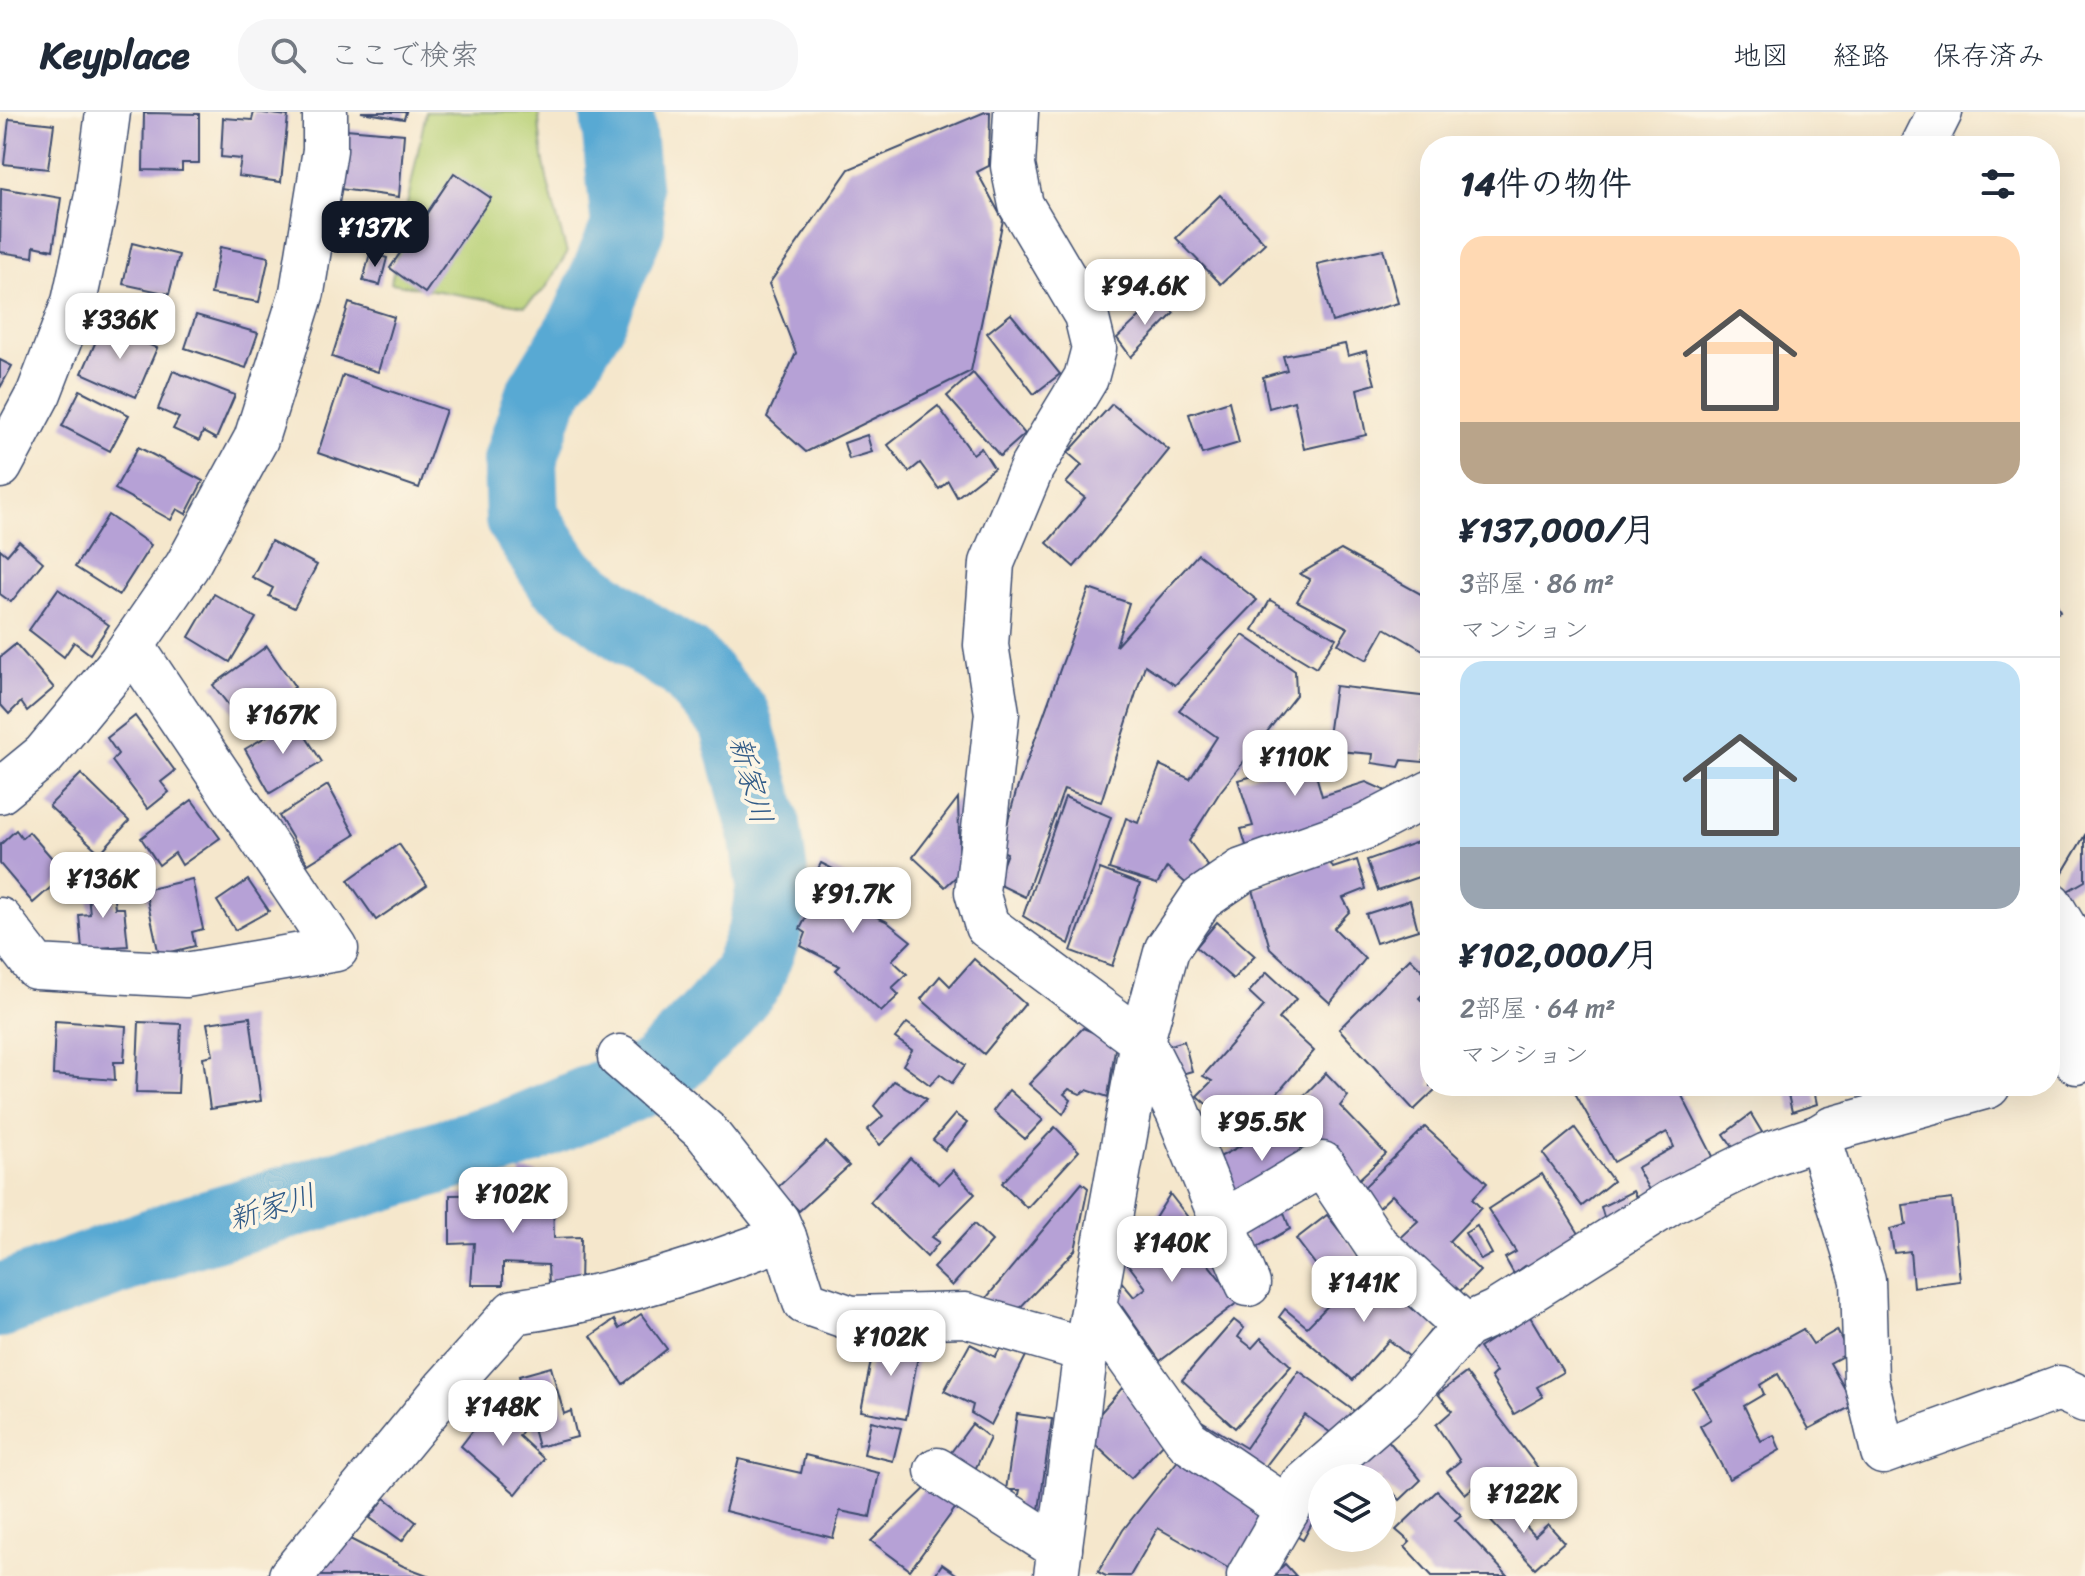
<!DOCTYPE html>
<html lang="ja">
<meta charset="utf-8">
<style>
:root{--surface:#fff;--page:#f6f6f7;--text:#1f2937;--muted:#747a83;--line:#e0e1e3;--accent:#111827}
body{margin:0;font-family:Sriracha,"Klee One",sans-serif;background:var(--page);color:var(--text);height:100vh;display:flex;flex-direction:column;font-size:30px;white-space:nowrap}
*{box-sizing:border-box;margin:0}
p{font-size:26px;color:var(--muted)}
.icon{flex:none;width:44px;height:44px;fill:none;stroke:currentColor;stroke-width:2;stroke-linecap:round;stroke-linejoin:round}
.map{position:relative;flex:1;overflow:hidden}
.drawer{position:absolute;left:1420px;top:24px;width:640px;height:960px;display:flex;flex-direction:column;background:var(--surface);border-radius:32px;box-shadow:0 8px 32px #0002}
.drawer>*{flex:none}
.fabs{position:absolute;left:1308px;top:1352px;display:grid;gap:16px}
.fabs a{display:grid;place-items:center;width:88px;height:88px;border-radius:50%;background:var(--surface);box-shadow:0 8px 32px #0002;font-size:40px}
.price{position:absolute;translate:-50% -68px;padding:0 18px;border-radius:16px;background:#fff;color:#222;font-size:26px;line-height:52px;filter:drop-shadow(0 2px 4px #0008)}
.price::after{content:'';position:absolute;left:50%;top:48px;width:24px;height:18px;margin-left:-12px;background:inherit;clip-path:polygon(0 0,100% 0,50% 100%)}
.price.on{background:var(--accent);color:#fff}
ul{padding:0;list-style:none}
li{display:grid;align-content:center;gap:16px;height:424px;padding:0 40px}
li+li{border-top:2px solid var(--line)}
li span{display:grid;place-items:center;height:248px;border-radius:24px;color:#555}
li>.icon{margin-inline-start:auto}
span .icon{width:144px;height:144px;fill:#fffc;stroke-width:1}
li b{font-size:34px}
h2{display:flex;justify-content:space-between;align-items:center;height:96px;padding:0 40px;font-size:34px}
header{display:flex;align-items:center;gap:48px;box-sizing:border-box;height:112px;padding:0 40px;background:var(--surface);border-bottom:2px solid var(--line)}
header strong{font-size:38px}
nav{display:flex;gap:44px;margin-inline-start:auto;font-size:28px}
.search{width:560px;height:72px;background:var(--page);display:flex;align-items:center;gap:20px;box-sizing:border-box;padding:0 28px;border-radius:32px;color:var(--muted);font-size:30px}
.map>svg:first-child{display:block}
</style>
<header>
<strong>Keyplace</strong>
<div class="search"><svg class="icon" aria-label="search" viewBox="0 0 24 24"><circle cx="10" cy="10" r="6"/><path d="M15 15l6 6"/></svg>ここで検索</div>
<nav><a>地図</a><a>経路</a><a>保存済み</a></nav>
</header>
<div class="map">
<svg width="2085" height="1464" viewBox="0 0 2085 1464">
<rect width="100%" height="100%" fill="#fcf5e5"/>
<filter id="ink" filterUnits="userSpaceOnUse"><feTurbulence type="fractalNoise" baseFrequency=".0125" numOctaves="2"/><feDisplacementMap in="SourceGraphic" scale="16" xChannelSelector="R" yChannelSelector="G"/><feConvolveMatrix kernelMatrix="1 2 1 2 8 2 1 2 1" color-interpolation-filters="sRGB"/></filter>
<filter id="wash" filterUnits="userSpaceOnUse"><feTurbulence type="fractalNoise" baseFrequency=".006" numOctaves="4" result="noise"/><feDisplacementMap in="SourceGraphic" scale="32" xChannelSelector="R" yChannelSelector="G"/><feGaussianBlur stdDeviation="1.8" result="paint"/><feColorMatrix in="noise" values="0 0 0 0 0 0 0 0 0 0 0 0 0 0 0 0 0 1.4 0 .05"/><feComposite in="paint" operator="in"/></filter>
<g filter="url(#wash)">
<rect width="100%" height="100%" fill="#f5e7cc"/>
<path fill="#b7d075" stroke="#69806a" stroke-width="2" d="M426,0H539C539,47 554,96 567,141L545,177L525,194L391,171Z"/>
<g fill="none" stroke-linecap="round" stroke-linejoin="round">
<path stroke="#58a9d3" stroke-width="74" d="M0,1189L186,1121L510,1024L659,961L717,902L747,866L765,819L773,775L764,714L734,606L688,553L634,520L561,465L522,406L520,349L541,286L588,209L628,115L617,0"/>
</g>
<g id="blocks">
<g fill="#b6a1d6">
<path d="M254,0L288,4L281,70L238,64L241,47L221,45L223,6L252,8Z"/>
<path d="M361,0H406L404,7Z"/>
<path d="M985,0H990L989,54L977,60L1003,108L971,259L806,340L767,305L796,241L769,172L849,57Z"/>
<path d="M144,1L199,2V51H182V59L143,58Z"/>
<path d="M9,7L54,12L48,57L4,52Z"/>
<path d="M346,17L404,22L399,85L340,77Z"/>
<path d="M454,61L491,86L425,181L390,156Z"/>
<path d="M1,76L61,86L53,138L34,134L33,145L0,140Z"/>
<path d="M1220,83L1265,131L1221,172L1176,126Z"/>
<path d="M132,131L179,143L169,182L123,172Z"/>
<path d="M220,135L269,145L259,190L211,182Z"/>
<path d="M1383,137L1398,191L1332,210L1317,152Z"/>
<path d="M370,141L387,146L380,173L363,169Z"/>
<path d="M1158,187L1174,201L1131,245L1117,226Z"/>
<path d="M349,191L394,205L378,260L332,245Z"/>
<path d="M1011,202L1060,262L1034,282L987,221Z"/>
<path d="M196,203L258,221L246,256L185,236Z"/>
<path d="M103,213L157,236L136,285L82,261Z"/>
<path d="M1345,232L1348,244L1366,239L1375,272L1357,277L1366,323L1304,337L1294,289L1269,296L1263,265L1287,258L1283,244Z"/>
<path d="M0,248L12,254L0,276Z"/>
<path d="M173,259L235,283L216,327L203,320L199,329L173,317L179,306L158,297Z"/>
<path d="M973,261L1025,322L1000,344L947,284Z"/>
<path d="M343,263L446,298L419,376L318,341Z"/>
<path d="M80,278L129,303L110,339L62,314Z"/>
<path d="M1229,289L1239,331L1202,342L1189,302Z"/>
<path d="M1112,292L1169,338L1074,455L1047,431L1085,386L1066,371L1082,353L1068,341Z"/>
<path d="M938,294L973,342L981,336L994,356L957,385L948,369L939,377L920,351L909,360L888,333Z"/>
<path d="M867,323L872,340L849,347L844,331Z"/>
<path d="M138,335L203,369L186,402L177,397L171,408L115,377Z"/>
<path d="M108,403L151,433L119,483L75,455Z"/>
<path d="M19,429L43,450L11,490L0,482V437L7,443Z"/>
<path d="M271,429L317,453L294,496L269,484L273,476L252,465Z"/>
<path d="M1341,438L1430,487V542L1385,516L1367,548L1338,532L1348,516L1297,489L1310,467L1300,462Z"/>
<path d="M1198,442L1257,488L1175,573L1145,553L1101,690L1064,677L1025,785L996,771L1007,741L1000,738L1016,680L1089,477L1129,491L1116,534Z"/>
<path d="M58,477L109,513L90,542L74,530L64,545L29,518Z"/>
<path d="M2050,477L2060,500L2050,504Z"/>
<path d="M214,482L256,506L230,550L189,525Z"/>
<path d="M1270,488L1336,526L1316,556L1253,518Z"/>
<path d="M1243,523L1295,559L1296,583L1220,680L1189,729L1208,754L1189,774L1167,755L1157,772L1109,757L1126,706L1138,711L1160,653L1190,667L1217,625L1179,598Z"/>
<path d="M16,532L54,576L27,599L21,590L9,602L0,592V545Z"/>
<path d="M267,534L295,575L244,613L213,573Z"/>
<path d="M1335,574L1429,585L1423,650L1402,648L1399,655L1372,651L1373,642L1326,638Z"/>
<path d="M135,604L175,659L161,670L169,680L148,697L112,649L118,642L107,626Z"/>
<path d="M295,608L322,650L270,681L245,637Z"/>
<path d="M1305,624L1322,684L1366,670L1393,682L1250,746L1241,717L1253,714L1238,668L1269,660L1263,637Z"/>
<path d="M81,662L129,709L100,741L49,694Z"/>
<path d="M328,673L355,723L308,752L279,704Z"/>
<path d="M1065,685L1111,705L1069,832L1023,804Z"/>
<path d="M958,686L960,761L945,775L913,745Z"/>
<path d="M192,688L220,726L182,753L175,741L159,753L141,726Z"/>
<path d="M16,718L22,726L29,720L66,762L33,791L0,752V733Z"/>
<path d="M2085,723V769L2062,782L2053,777Z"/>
<path d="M1423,728L1430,749V761L1378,779L1367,748Z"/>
<path d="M399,732L427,773L376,808L348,768Z"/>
<path d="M1329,748L1333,756L1357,748L1366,777L1343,786L1350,799L1334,816L1365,847L1330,891L1270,836L1253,778Z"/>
<path d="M821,751L880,781L870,802L886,809L911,829L892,848L907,862L892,876L899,883L881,900L836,858L840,854L801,834L806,821L800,817L812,794L802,788Z"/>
<path d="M1100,757L1140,772L1112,854L1071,839Z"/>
<path d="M192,767L203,817L192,820L195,834L159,843L145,778Z"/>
<path d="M248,768L269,799L235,818L217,789Z"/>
<path d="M112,770L115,796H124L128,834L82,837L79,803L90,802L87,773Z"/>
<path d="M1410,788L1418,818L1376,831L1366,802Z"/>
<path d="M1217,810L1255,844L1233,867L1196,835Z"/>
<path d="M1410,846L1430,866V875L1419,886L1430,897V974H1439L1414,998L1339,917Z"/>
<path d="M974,847L1025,892L984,942L921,887L940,864L950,874Z"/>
<path d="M1267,860L1296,887L1279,907L1314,939L1248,1015L1234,1003L1227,1010L1197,984L1212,969L1203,964L1264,894L1249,880Z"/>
<path d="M250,905L261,989L210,997L203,945L213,943L207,911Z"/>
<path d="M55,909L126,914L124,950H114L115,968L53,963Z"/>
<path d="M139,910L181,912L178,981L136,980Z"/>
<path d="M907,911L965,953L952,971L940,962L930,973L903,953L912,938L895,926Z"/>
<path d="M1083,916L1116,930L1108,985L1087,978L1080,982L1069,977L1064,982L1071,988L1063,1002L1029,972Z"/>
<path d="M1184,929L1192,959L1175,964L1167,934Z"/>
<path d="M1326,961L1348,984L1340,994L1386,1042L1357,1069L1290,998Z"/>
<path d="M894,969L927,987L880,1033L867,1018L883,1004L874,994Z"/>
<path d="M1571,974H1677L1718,1054L1655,1089L1637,1056L1674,1035L1667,1020L1614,1050Z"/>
<path d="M1786,974H1813L1817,992L1792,1000Z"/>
<path d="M1009,978L1043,1008L1025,1027L993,999Z"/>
<path d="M955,1002L967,1011L945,1038L933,1028Z"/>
<path d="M1751,1002L1766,1027L1741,1047L1724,1022Z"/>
<path d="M1287,1009L1310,1053L1236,1092L1214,1048Z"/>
<path d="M1055,1015L1079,1039L1027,1096L1002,1071Z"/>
<path d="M1425,1015L1487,1071L1472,1087L1481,1096L1449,1129L1480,1159L1450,1189L1394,1131L1418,1109L1392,1083L1376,1098L1359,1080Z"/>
<path d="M1575,1016L1613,1069L1582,1094L1543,1042Z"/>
<path d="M826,1030L849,1054L799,1099L777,1076Z"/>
<path d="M910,1046L939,1072L953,1058L975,1082L932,1125L939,1130L927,1145L870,1090Z"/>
<path d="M521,1059L537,1061V1087L553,1086L554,1126L581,1125L580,1173L549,1172L548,1153L503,1151V1173H471L474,1131L450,1132V1083L520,1082Z"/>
<path d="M1542,1062L1586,1133L1529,1163L1525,1154L1514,1162L1505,1146L1516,1140L1488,1097Z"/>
<path d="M1082,1071L1088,1076L1075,1138L1013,1203L977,1197Z"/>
<path d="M1633,1079L1642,1098L1607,1115L1601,1095Z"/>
<path d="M1170,1082L1200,1121L1190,1129L1238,1190L1160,1249L1122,1195L1114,1201L1120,1168L1134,1185L1146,1176L1127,1151Z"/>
<path d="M1952,1087L1960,1169L1913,1175L1910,1139L1894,1141L1890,1117L1906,1113L1903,1093Z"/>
<path d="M1282,1096L1290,1117L1252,1138L1241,1119Z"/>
<path d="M1327,1103L1359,1144L1328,1169L1296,1127Z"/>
<path d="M974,1112L992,1129L952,1174L933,1156Z"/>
<path d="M1477,1114L1492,1142L1481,1148L1465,1121Z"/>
<path d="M1369,1152L1434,1214L1410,1245L1389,1228L1353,1268L1279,1205L1285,1197L1307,1215Z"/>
<path d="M641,1202L667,1237L623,1272L591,1224L614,1208L619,1217Z"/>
<path d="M1529,1203L1563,1260L1537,1275L1543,1285L1514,1302L1491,1265L1496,1260L1479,1236Z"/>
<path d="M1234,1208L1244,1216L1238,1225L1252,1236L1261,1226L1291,1254L1235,1316L1182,1268Z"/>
<path d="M1803,1217L1813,1232L1837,1218L1848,1241L1830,1251L1854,1293L1809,1317L1778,1262L1760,1273L1764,1282L1744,1294L1761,1329L1774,1323L1780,1338L1729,1367L1700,1314L1711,1307L1693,1277Z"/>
<path d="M876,1224L920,1234L906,1307L861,1299Z"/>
<path d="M970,1232L995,1245L1003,1232L1026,1244L991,1313L971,1301L973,1293L944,1279Z"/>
<path d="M551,1255L564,1302L571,1299L577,1325L538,1335L519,1264Z"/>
<path d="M1299,1259L1357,1301L1340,1327L1305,1303L1258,1364L1192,1318L1198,1307L1246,1336Z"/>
<path d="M1466,1261L1541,1360L1508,1384L1502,1375L1488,1387L1476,1373L1465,1382L1447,1360L1460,1349L1436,1313L1452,1299L1438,1282Z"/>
<path d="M1129,1268L1167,1328L1131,1366L1083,1321Z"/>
<path d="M495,1290L526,1314L519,1324L544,1347L516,1382L461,1334Z"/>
<path d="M1017,1302L1052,1307L1037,1412L1015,1400L1020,1378H1006Z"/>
<path d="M871,1309L901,1316L893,1349L864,1342Z"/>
<path d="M972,1312L990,1326L971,1366L946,1347Z"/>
<path d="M1387,1327L1421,1368L1400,1388L1385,1372L1382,1374V1366H1337Z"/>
<path d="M805,1343L879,1361L870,1405L840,1399L833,1426L725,1399L739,1347L801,1361Z"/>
<path d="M1180,1346L1268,1401L1235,1460L1158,1416L1130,1464H1106L1098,1460L1123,1418Z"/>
<path d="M931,1371L959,1391L910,1458L871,1429Z"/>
<path d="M1437,1379L1461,1403L1455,1408L1508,1464H1432L1405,1435L1410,1430L1396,1418Z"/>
<path d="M385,1386L416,1410L402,1429L370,1406Z"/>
<path d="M1501,1387L1535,1424L1548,1412L1564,1430L1535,1456L1485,1403Z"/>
<path d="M1303,1393L1317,1402L1303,1428L1287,1418Z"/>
<path d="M342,1423L403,1454L430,1464H309Z"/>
<path d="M942,1452L959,1464H934Z"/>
<path d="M1285,1452L1296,1464H1272Z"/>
</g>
</g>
</g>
<g filter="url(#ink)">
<use href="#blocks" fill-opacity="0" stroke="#3c4b6e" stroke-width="2"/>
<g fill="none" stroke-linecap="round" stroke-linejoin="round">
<g stroke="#3c4b6e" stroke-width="47">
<g id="minor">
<path d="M1016,0L1013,54L1021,93L1086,203L1094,236L1086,266L1032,355L992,451L986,533L997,601L977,780L987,814L1142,929L1178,1000L1248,1172"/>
<path d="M1923,34L1940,0"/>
<path d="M0,354L39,281L74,190L97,83L108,0"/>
<path d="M0,679L44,643L120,551L187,454L256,327L302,180L325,38V0"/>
<path d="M2050,792L2074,832L2077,950"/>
<path d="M0,808L36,855L186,863L336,837L132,534"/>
<path d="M620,945L706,1020L777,1109L784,1125"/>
<path d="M1819,1025L1832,1017L1988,974"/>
<path d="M1222,1111L1322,1052L1377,1134L1465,1214"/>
<path d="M1094,1196L1188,1329L1288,1397"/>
<path d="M937,1358L1060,1437"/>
<path d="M291,1464L445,1277L514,1200C606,1187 697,1159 784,1125L805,1190L851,1206L965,1203L1086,1238"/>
<path d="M1056,1464L1086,1238L1142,929L1167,837L1201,787L1242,759L1365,715L1430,681"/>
<path d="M1249,1464L1300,1376L1401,1288L1465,1214L1496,1200L1671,1090L1767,1043L1819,1025L1863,1168L1866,1268L1883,1340L2059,1276L2085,1288"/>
</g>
</g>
<use href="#minor" stroke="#fff" stroke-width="44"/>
</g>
</g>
<g text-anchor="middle" stroke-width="8" stroke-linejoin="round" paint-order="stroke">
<g font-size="30" font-style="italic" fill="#305a87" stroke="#fcf5e5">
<text transform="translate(751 668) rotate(75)" y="10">新家川</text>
<text transform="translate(272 1095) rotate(-17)" y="10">新家川</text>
</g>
</g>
</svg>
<div class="fabs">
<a><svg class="icon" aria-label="layers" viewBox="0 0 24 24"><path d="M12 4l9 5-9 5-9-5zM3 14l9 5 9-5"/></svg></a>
</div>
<b class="price on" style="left:375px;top:157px">¥137K</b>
<b class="price" style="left:1145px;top:215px">¥94.6K</b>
<b class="price" style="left:120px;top:249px">¥336K</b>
<b class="price" style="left:283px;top:644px">¥167K</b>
<b class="price" style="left:1295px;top:686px">¥110K</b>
<b class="price" style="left:103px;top:808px">¥136K</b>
<b class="price" style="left:853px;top:823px">¥91.7K</b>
<b class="price" style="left:1262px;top:1051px">¥95.5K</b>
<b class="price" style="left:513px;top:1123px">¥102K</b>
<b class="price" style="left:1172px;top:1172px">¥140K</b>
<b class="price" style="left:1364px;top:1212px">¥141K</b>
<b class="price" style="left:891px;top:1266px">¥102K</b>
<b class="price" style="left:503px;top:1336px">¥148K</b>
<b class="price" style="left:1524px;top:1423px">¥122K</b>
<section class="drawer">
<h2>14件の物件<svg class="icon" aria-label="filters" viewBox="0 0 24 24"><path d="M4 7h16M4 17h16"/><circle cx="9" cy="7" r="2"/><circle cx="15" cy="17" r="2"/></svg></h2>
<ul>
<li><span style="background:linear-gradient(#ffd9b3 75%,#b9a48a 0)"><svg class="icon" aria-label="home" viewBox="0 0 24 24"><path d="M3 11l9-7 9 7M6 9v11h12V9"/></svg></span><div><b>¥137,000/月</b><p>3部屋 · 86 m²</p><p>マンション</p></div></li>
<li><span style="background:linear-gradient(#bfe0f5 75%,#9aa5b1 0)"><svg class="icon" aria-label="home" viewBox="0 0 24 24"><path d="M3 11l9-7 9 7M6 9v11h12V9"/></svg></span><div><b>¥102,000/月</b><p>2部屋 · 64 m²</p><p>マンション</p></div></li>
</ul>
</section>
</div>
